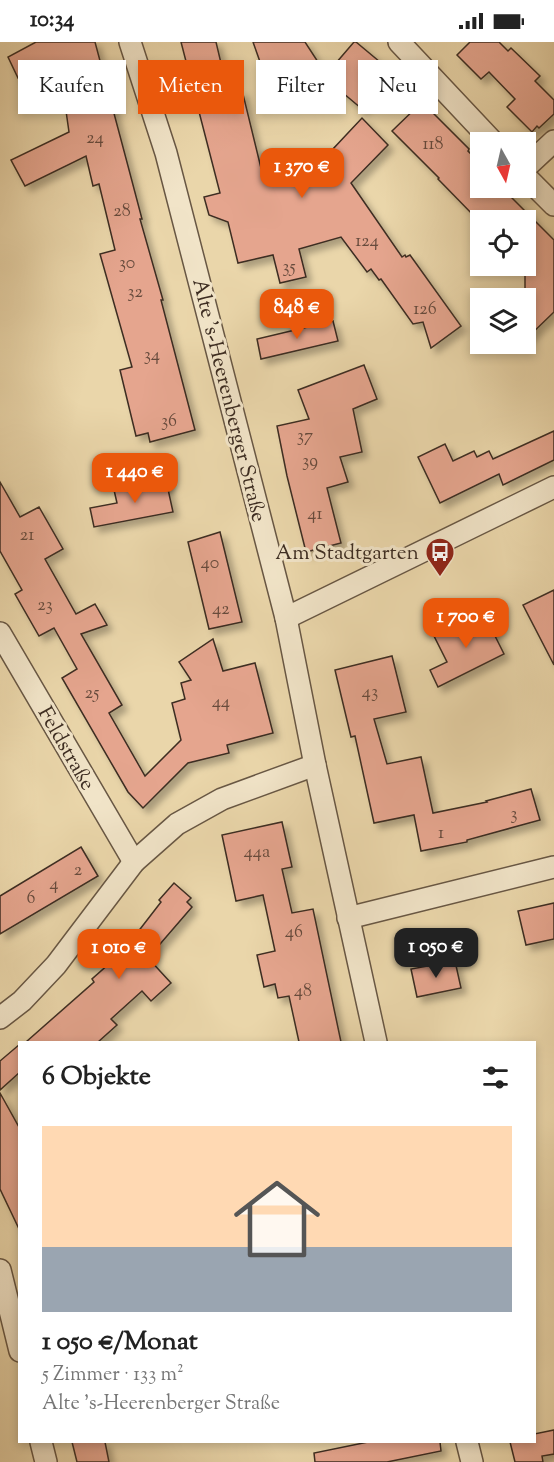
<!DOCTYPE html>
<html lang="de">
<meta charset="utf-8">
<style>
:root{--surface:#fff;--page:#f2f2f2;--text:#222;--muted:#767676;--accent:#ea580c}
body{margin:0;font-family:"Sorts Mill Goudy",serif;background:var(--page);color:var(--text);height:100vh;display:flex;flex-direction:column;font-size:22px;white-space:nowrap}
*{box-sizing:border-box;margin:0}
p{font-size:20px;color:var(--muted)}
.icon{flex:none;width:33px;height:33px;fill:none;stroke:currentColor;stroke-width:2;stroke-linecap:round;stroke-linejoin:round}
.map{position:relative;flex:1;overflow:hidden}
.panel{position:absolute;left:18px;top:999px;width:518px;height:402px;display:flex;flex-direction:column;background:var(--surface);border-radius:0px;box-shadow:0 3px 9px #0003}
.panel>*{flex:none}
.banner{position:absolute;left:18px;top:18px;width:519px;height:54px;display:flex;gap:12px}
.needle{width:39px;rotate:172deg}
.buttons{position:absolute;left:470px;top:90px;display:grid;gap:12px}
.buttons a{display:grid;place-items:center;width:66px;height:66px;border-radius:0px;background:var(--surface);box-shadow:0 3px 9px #0003;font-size:30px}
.price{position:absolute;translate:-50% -51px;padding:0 14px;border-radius:12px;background:var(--accent);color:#fff;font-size:20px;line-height:39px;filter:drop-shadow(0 2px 3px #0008)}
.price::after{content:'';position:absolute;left:50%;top:36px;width:18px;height:14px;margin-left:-9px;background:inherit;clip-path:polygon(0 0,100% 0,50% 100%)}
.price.current{background:#222;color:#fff}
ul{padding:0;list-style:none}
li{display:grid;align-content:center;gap:12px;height:318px;padding:0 24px}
li span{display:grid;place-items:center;height:186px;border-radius:0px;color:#555}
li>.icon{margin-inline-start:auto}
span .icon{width:108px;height:108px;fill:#fffc;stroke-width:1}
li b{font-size:26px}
h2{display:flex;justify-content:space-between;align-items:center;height:72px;padding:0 24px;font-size:26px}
.chip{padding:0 21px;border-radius:0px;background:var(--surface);box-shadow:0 3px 9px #0003;font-size:21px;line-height:54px}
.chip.current{background:var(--accent);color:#fff}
.status{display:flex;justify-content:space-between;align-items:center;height:42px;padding:0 30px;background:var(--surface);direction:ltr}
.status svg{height:16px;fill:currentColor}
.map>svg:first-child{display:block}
</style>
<div class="status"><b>10:34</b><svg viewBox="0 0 49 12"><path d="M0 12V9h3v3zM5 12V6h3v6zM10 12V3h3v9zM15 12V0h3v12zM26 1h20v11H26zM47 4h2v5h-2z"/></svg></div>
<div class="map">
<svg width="554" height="1420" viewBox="0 0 554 1420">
<defs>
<filter id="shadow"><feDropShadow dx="5.5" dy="5.5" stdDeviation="3" flood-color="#0004"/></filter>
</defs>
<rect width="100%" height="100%" fill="#ead6aa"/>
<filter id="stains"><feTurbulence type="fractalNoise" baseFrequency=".00333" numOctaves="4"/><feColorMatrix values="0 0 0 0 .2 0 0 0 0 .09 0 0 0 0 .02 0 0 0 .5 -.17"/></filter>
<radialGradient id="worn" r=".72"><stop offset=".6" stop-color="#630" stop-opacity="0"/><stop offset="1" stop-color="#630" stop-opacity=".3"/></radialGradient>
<g fill="#e5a58e" stroke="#3d2d22" stroke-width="1.5" filter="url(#shadow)">
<path d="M36,0H95L128,124L142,177H140L163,258H161L195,388L150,400L148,391L136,394L120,328L132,325L100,212L115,208L99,142L93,144L86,114L25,144L11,118L69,90L63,48L59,49L50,19L18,36L8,15Z"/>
<path d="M181,0H216L229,55L242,48L261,126L272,123L275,135L324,120L322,112L331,109L362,76L388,103L351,141L402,215L405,213L406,215L410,213L461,284L431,306L423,280L413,282L381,237L379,238L371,227L367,230L341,195L299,207L306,235L280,241L273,213L238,221L228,180L209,173L204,155L220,151Z"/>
<path d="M253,0H305L320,23L302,35L298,30L270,48Z"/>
<path d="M354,0H356L392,30L362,67L324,35Z"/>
<path d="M470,0H499L508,9L511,6L540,34L535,39L554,58V72L539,86L537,84L532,90L507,65L515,57L489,30L481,37L457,13Z"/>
<path d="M422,60L469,107L468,109L480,121V146H502L554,198V270L525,298V178H478L438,137L439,136L392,89Z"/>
<path d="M333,279L338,299L261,317L257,297Z"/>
<path d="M364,323L377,357L353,367L362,410L340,415L348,440L327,446L341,501L306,510L287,434L277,384L309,377L298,348Z"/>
<path d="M554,389V418L503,443L499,432L440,461L418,415L445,402L453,419L474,409L477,415L489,409L493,417Z"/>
<path d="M166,438L173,470L94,485L90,466L117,461L114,448Z"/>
<path d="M0,440L20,475L39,465L63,507L45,517L76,572L95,562L107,583L81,592L122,663L109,671L145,734L181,698L172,661L185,657L181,641L191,638L179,620L213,597L223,629L255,621L273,691L227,703L229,711L188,721L143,766L128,750L62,636L77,627L54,586L39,594L15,552L22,548L0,509Z"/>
<path d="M220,490L242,580L209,587L188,500Z"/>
<path d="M554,548V623L523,563Z"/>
<path d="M483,570L504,612L438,645L430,628L447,620L434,594Z"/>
<path d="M392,614L406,670L374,677L387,722L421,715L433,771L487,760L486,759L531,747L540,778L467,798V800L421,809L414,773L374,781L355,694L351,695L335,628Z"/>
<path d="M282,780L292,825L282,827L292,871L313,867L341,1000H299L289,954L278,956L275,942L264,945L257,913L275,909L263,853L236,859L222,793Z"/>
<path d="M81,805L98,834L0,892V854Z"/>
<path d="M174,841L191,856L187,860L192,865L148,916L171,941L151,959L142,949L111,977L117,983L98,1000H26L94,940L92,937L128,905L127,904L161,860L159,858Z"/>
<path d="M554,861V897L526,903L518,869Z"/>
<path d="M455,919L461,946L417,955L411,927Z"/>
<path d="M20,1002V1030L0,1048V1019Z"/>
<path d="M0,1051L20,1087V1189L0,1147Z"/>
<path d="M554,1388V1412L542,1414L543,1420H515L510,1400H534V1392Z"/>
<path d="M72,1400H105L109,1420H77Z"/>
<path d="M368,1400H440L441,1409L387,1420H315L314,1411Z"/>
</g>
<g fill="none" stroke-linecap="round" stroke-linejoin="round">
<g stroke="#685744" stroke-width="24">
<g id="street">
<path d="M130,0L166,111L286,576L315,723L376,1000"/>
<path d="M399,0L493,100"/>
<path d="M525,126L554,99"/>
<path d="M525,134L554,163"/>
<path d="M286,576L554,445"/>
<path d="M0,591L134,820"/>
<path d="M348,876L554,825"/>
<path d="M0,976L22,959L56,923L134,820L177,782L222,757L315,723"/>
<path d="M0,1228L20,1309"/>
<path d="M41,1400L46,1420"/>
<path d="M467,1400L472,1420"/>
</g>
</g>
<use href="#street" stroke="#f1e4c8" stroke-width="21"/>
</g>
<defs>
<g id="bus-pin" transform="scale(1.5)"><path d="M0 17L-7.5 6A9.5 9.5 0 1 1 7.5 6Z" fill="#8f2418" stroke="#f1e4c8"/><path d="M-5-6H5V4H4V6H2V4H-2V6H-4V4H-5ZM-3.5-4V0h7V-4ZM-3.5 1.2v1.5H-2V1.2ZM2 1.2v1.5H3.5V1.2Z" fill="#fff"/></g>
</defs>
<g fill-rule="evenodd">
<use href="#bus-pin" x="440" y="510"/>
</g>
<g text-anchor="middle" stroke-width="6" stroke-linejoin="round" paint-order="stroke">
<g font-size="18" fill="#674b3d">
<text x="95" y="101">24</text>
<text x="433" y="107">118</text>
<text x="122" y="174">28</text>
<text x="367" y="204">124</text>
<text x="127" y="226">30</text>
<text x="289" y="230">35</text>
<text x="135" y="255">32</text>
<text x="425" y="272">126</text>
<text x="152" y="318">34</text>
<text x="169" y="384">36</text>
<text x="305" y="399">37</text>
<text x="310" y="424">39</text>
<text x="315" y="477">41</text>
<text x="27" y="498">21</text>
<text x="210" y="526">40</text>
<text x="45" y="568">23</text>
<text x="221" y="572">42</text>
<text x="370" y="655">43</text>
<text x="92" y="656">25</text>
<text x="221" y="665">44</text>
<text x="514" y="777">3</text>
<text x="441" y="796">1</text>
<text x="257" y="815">44a</text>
<text x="78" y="833">2</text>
<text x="54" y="847">4</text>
<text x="31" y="861">6</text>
<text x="294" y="895">46</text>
<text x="303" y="954">48</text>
</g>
<g font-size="21" fill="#3d2d22" stroke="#f1e4c8">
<text transform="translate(230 358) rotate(76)" y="7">Alte 's-Heerenberger Straße</text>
<text transform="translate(67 706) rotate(60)" y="7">Feldstraße</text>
</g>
<g font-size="21" fill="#3d2d22" stroke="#f1e4c8" text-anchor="end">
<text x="419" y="517">Am Stadtgarten</text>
</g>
</g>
<rect width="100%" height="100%" filter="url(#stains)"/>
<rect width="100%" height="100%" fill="url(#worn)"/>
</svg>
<div class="buttons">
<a><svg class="needle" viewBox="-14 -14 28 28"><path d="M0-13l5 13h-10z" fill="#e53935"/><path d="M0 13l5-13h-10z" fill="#767676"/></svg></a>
<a><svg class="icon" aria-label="locate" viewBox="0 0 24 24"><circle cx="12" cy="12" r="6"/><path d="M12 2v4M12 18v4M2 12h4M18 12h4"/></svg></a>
<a><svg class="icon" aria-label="layers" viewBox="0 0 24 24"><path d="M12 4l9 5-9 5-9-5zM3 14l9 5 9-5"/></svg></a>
</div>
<b class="price" style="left:302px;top:157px">1 370 €</b>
<b class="price" style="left:297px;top:298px">848 €</b>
<b class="price" style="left:135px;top:462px">1 440 €</b>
<b class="price" style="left:466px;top:607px">1 700 €</b>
<b class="price current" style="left:436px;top:937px">1 050 €</b>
<b class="price" style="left:119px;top:938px">1 010 €</b>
<div class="banner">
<a class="chip">Kaufen</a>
<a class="chip current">Mieten</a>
<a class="chip">Filter</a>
<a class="chip">Neu</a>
</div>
<section class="panel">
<h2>6 Objekte<svg class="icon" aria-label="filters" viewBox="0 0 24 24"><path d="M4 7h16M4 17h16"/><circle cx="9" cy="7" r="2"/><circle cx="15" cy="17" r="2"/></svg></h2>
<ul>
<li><span style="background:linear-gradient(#ffd9b3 65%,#9aa5b1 0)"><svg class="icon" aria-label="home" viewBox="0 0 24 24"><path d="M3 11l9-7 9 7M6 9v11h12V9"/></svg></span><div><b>1 050 €/Monat</b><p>5 Zimmer · 133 m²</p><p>Alte 's-Heerenberger Straße</p></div></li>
</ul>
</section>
</div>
